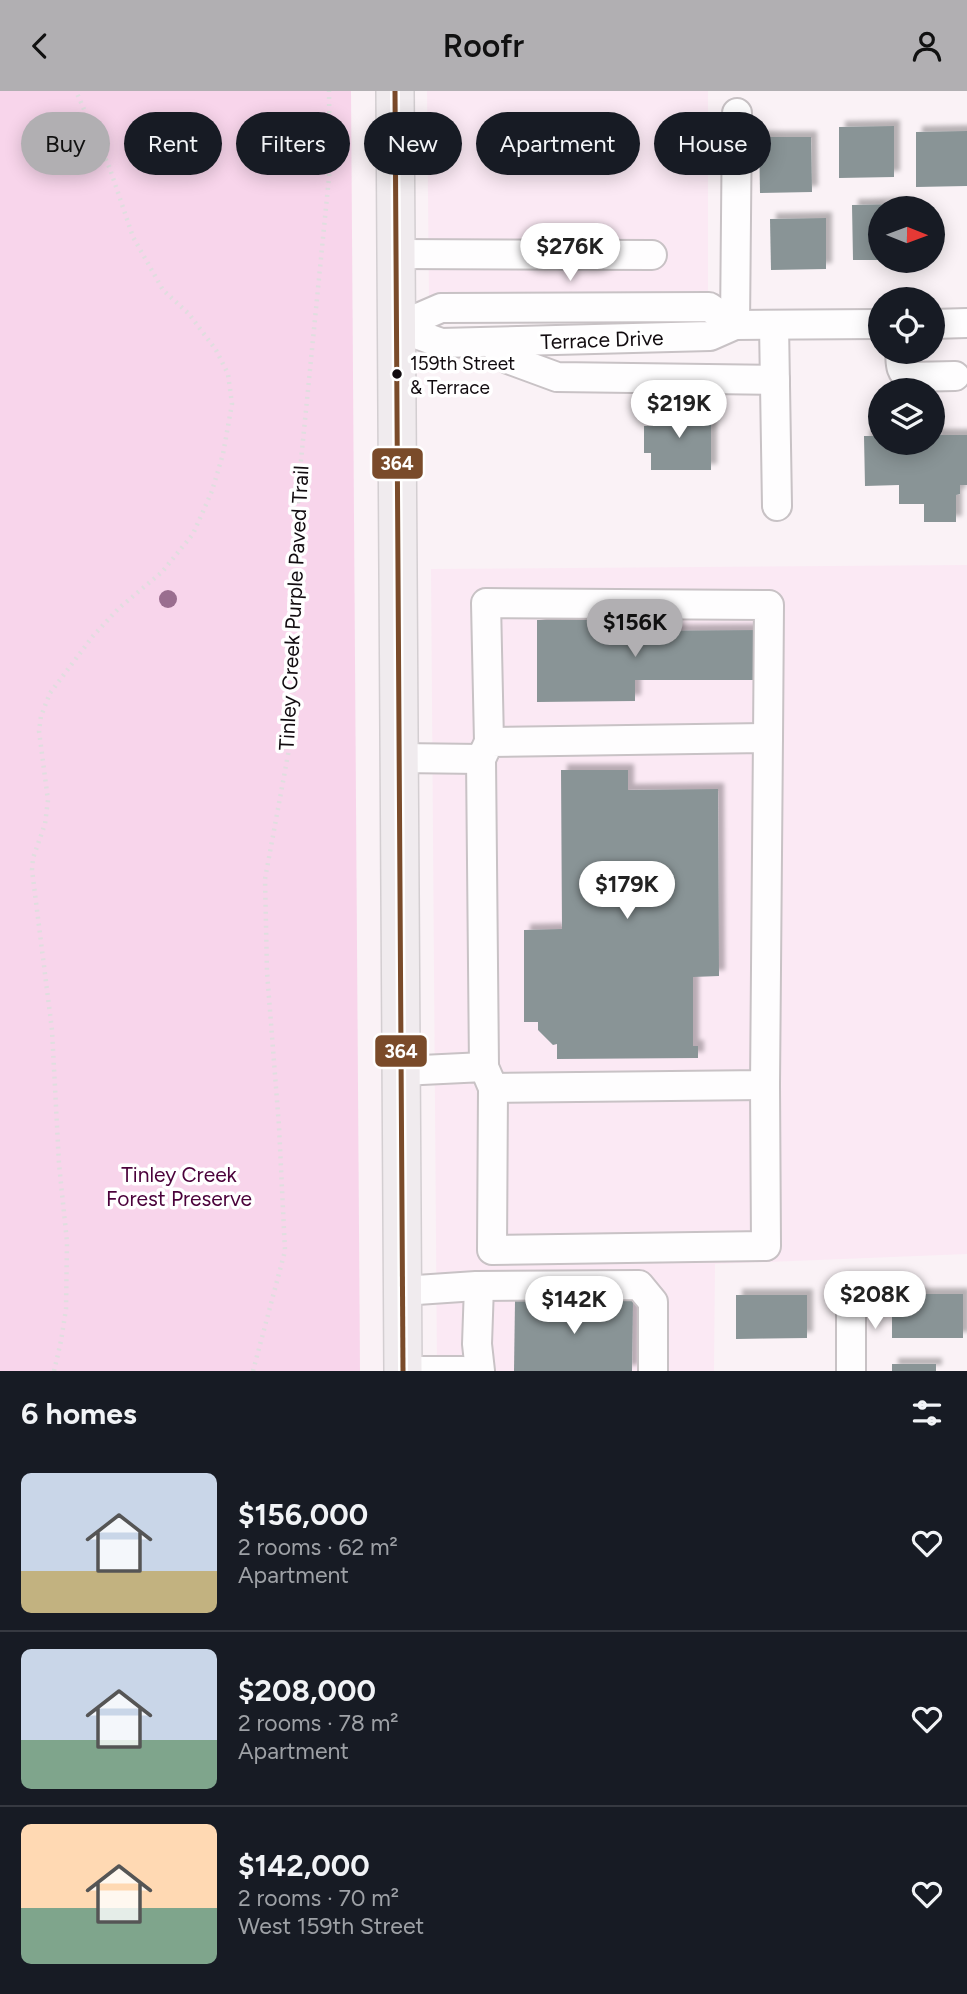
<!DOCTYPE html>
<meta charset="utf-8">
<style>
:root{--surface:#171b24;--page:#242831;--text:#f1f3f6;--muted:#9ea1a6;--line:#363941;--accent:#b1afb2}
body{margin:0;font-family:Figtree,sans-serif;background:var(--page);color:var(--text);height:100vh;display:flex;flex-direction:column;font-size:26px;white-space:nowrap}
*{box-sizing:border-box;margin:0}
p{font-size:23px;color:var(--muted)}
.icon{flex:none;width:38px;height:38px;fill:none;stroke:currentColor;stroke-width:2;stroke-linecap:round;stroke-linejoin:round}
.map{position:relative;height:1280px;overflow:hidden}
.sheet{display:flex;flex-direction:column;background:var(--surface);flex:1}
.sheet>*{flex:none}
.guide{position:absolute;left:21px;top:21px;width:926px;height:63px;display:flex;gap:14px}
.needle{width:46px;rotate:91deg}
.tools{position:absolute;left:868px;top:105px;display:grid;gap:14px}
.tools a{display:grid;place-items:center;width:77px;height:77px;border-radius:50%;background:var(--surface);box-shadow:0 4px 18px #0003;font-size:35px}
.price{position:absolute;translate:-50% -60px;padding:0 16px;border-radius:24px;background:#fff;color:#222;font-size:23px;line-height:46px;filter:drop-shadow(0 2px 4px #0008)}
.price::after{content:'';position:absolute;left:50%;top:42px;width:21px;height:16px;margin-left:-10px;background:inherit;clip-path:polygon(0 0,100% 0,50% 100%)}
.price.current{background:var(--accent);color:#111}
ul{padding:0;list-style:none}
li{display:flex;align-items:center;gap:21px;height:175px;padding:0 21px}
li+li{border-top:2px solid var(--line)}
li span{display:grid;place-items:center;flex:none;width:196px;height:140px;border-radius:10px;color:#555}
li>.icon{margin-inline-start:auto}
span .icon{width:84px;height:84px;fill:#fffc;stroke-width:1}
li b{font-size:30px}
h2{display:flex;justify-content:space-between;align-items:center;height:84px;padding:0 21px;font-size:30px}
.chip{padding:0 24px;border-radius:32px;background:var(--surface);box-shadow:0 4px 18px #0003;font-size:24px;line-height:63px}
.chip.current{background:var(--accent);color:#111}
header{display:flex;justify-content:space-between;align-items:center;height:91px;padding:0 21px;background:var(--accent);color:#111;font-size:32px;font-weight:600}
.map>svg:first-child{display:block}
</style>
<header><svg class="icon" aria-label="back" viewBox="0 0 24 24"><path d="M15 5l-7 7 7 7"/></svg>Roofr<svg class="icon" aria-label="person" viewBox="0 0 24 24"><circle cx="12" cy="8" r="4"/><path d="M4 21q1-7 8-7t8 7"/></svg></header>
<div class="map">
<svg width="967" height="1280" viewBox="0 0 967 1280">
<defs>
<filter id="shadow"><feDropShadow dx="6" dy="-6" stdDeviation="2" flood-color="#0004"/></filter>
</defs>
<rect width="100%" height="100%" fill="#faf2f6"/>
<g fill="#fbe9f4">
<path d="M427,0H708V203L429,208Z"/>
<path d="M967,474V1163L715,1173L714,1280H437L431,478Z"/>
</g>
<path fill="#f8d5eb" d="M0,0H351L360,1280H0Z"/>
<g fill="#899496" filter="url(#shadow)">
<path d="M894,35V86L839,87V36Z"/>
<path d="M967,40V95L916,96V41Z"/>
<path d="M759,46H811L812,101L760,102Z"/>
<path d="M904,113V117H880V169H853L852,114Z"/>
<path d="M826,127V178L771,179L770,128Z"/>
<path d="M652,319H711V379H651V362H644V335H652Z"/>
<path d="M933,341H935L936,344H967V394H960V403L956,404V431H924V413H899V394L865,395L864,345H880V352H933Z"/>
<path d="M537,529H617V540L760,539V589H635V610L537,611Z"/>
<path d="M561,679H628V699L718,698L719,885L693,886V955H698V967L557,968V953L553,954L538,939V931H524V839L562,838Z"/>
<rect x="892" y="1203" width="71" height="44"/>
<path d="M736,1204H807V1247L736,1248Z"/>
<path d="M515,1210H633L632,1280H514Z"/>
<rect x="892" y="1273" width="44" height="7"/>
</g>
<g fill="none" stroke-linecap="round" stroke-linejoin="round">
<g stroke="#c8c2c5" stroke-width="32">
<g id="minor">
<path d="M396,163L652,164"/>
<path d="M933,233L967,232"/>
<path d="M735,234L737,22"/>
<path d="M774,234L777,415"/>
<path d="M397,236L441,252L710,245L735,234L880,233"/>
<path d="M397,236L441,217L709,216L735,234"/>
<path d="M492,252L508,268L557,286L775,289"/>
<path d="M900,261C901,271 899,280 909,286L955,285"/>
<path d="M489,651L486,512L769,514L768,647"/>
<path d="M399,667L481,668L489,651L768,647L765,994L493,997L484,976L401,980"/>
<path d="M481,668L484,976"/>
<path d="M493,997L492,1159L766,1155L765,994"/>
<path d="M479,1195L477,1253L480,1280"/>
<path d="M402,1200L476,1195L639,1194L653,1211V1280"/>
<path d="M851,1200V1280"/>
<path d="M403,1280H463"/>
</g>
</g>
<g stroke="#d3ced1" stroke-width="40">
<path id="major" d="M395,0L403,1280"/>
</g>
<g stroke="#e0dedf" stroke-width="4.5" stroke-dasharray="2 5" stroke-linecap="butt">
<path d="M54,1280L61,1250L66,1218L67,1151L59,1073L52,939L32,779L33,767L45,733L48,709L39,640L41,625L50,602L93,545L118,518L162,481L193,443L212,400L223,363L232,313L228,283L216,259L189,223L163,199L133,146L110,78L76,0"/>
<path d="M253,1280L285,1160L279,1035L267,881L265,788L292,642L298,498V400L330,76L329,0"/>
</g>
<use href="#minor" stroke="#fefdfe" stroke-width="28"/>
<use href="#major" stroke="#f0ebee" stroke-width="37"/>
<g stroke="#fff" stroke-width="10">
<path id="bus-1" d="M395,0L403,1280"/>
</g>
<use href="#bus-1" stroke="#7a4b2a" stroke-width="5"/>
</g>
<circle fill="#9a6e8f" cx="168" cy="508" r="9"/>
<circle fill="#120c10" stroke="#fff" stroke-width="2.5" cx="397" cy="283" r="6"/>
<g text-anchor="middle" stroke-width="7" stroke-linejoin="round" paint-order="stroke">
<g font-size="19" fill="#120c10" stroke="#fff" text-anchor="start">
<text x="410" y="279">159th Street<tspan x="410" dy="24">&amp; Terrace</tspan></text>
</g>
<g font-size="21" fill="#120c10" stroke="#fff">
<text transform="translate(602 249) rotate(-2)" y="7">Terrace Drive</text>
<text transform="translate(294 517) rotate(-87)" y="7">Tinley Creek Purple Paved Trail</text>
</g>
<g font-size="21" fill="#4b023b" stroke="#fff">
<text x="179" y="1091">Tinley Creek<tspan x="179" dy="24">Forest Preserve</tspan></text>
</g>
</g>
<g stroke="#fff" stroke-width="2.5">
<rect x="371" y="356" width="53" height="33" rx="7" fill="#7a4b2a"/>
<rect x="374" y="943" width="54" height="34" rx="7" fill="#7a4b2a"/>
</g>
<g font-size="19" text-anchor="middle" font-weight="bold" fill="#fff">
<text x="397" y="379">364</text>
<text x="401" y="967">364</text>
</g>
</svg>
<div class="tools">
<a><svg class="needle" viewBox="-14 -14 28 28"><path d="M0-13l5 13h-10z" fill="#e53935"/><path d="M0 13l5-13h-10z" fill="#9ea1a6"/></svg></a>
<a><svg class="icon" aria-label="locate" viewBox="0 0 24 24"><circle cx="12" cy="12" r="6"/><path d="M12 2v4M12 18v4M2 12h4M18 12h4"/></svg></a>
<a><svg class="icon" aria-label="layers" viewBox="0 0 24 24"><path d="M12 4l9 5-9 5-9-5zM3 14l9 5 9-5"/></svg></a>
</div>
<b class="price" style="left:570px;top:192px">$276K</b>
<b class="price" style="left:679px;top:349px">$219K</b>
<b class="price current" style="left:635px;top:568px">$156K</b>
<b class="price" style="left:627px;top:830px">$179K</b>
<b class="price" style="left:875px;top:1240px">$208K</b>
<b class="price" style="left:574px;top:1245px">$142K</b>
<div class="guide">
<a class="chip current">Buy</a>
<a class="chip">Rent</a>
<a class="chip">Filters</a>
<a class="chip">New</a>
<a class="chip">Apartment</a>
<a class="chip">House</a>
</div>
</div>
<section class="sheet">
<h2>6 homes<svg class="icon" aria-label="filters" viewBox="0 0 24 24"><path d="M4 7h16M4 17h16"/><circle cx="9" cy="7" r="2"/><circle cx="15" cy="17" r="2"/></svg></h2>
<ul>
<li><span style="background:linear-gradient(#c9d6e8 70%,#c2b280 0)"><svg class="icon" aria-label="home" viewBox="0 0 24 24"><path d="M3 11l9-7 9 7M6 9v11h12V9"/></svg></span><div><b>$156,000</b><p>2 rooms · 62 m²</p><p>Apartment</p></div><svg class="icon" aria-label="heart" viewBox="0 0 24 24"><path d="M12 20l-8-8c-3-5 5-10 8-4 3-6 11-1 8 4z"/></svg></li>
<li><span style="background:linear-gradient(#c9d6e8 65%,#7fa58c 0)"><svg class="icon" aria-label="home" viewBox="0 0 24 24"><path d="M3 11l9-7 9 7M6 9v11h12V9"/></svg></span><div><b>$208,000</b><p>2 rooms · 78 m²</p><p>Apartment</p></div><svg class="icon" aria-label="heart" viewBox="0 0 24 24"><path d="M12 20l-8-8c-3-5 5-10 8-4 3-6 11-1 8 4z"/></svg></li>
<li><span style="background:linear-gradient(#ffd9b3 60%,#7fa58c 0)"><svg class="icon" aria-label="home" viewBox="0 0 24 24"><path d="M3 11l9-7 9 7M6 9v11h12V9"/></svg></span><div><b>$142,000</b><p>2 rooms · 70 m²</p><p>West 159th Street</p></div><svg class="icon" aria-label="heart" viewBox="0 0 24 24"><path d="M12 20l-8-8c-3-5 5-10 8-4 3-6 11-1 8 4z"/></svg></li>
</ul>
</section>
